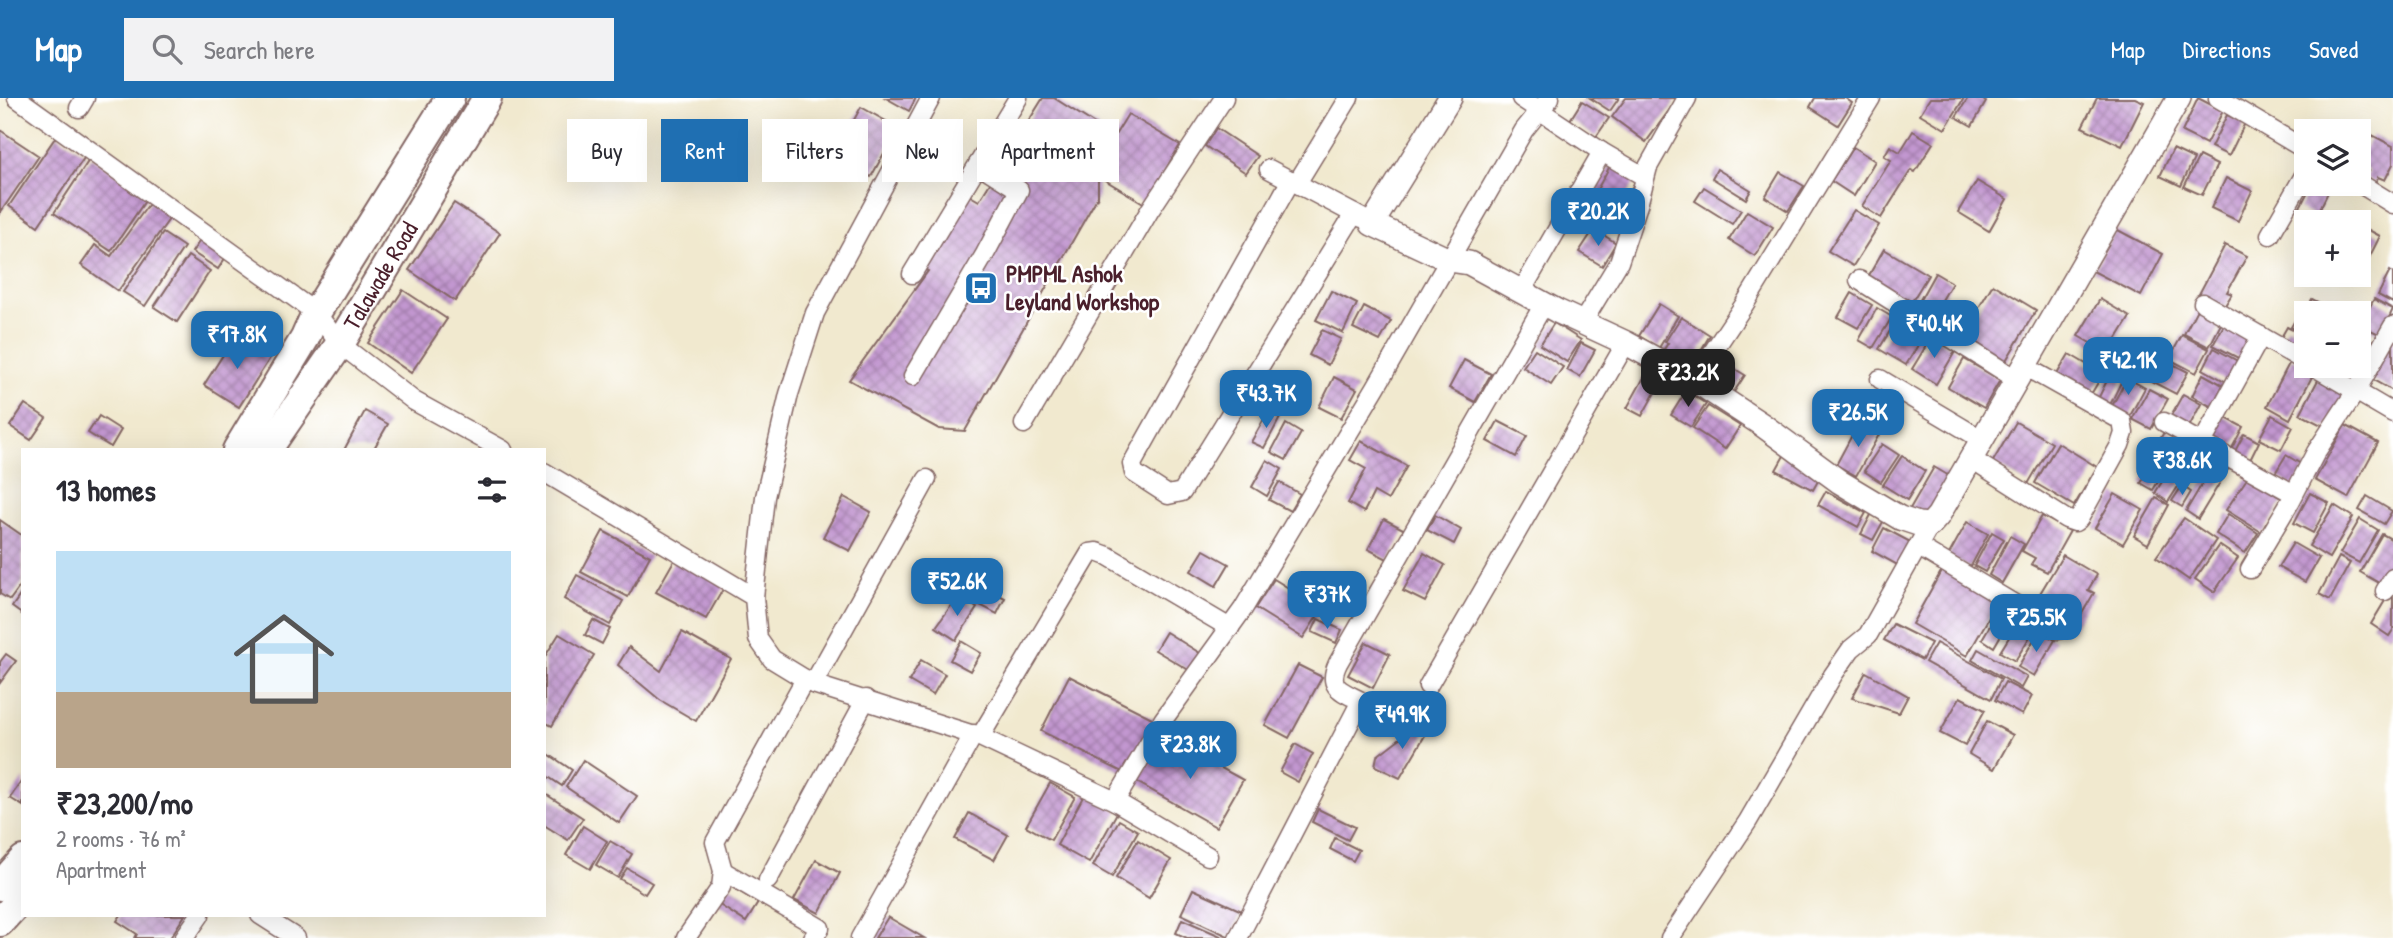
<!DOCTYPE html>
<meta charset="utf-8">
<style>
:root{--surface:#fff;--page:#f2f2f3;--text:#2b2b33;--muted:#7c7c81;--line:#e1e1e2;--accent:#1f6fb2}
body{margin:0;font-family:"Patrick Hand",sans-serif;background:var(--page);color:var(--text);height:100vh;display:flex;flex-direction:column;font-size:26px;white-space:nowrap}
*{box-sizing:border-box;margin:0}
p{font-size:23px;color:var(--muted)}
.icon{flex:none;width:38px;height:38px;fill:none;stroke:currentColor;stroke-width:2;stroke-linecap:round;stroke-linejoin:round}
.map{position:relative;flex:1;overflow:hidden}
.drawer{position:absolute;left:21px;top:350px;width:525px;height:469px;display:flex;flex-direction:column;background:var(--surface);border-radius:0px;box-shadow:0 7px 28px #0002}
.drawer>*{flex:none}
.guide{position:absolute;left:567px;top:21px;width:665px;height:63px;display:flex;gap:14px}
.buttons{position:absolute;left:2294px;top:21px;display:grid;gap:14px}
.buttons a{display:grid;place-items:center;width:77px;height:77px;border-radius:0px;background:var(--surface);box-shadow:0 7px 28px #0002;font-size:35px}
.price{position:absolute;translate:-50% -60px;padding:0 16px;border-radius:14px;background:var(--accent);color:#fff;font-size:23px;line-height:46px;filter:drop-shadow(0 2px 4px #0008)}
.price::after{content:'';position:absolute;left:50%;top:42px;width:21px;height:16px;margin-left:-10px;background:inherit;clip-path:polygon(0 0,100% 0,50% 100%)}
.price.active{background:#222;color:#fff}
ul{padding:0;list-style:none}
li{display:grid;align-content:center;gap:14px;height:371px;padding:0 35px}
li+li{border-top:2px solid var(--line)}
li span{display:grid;place-items:center;height:217px;border-radius:0px;color:#555}
li>.icon{margin-inline-start:auto}
span .icon{width:126px;height:126px;fill:#fffc;stroke-width:1}
li b{font-size:30px}
h2{display:flex;justify-content:space-between;align-items:center;height:84px;padding:0 35px;font-size:30px}
.pill{padding:0 24px;border-radius:0px;background:var(--surface);box-shadow:0 7px 28px #0002;font-size:24px;line-height:63px}
.pill.active{background:var(--accent);color:#fff}
header{display:flex;align-items:center;gap:42px;box-sizing:border-box;height:98px;padding:0 35px;background:var(--accent);color:#fff}
header strong{font-size:33px}
nav{display:flex;gap:38px;margin-inline-start:auto;font-size:24px}
.search{width:490px;height:63px;background:var(--page);display:flex;align-items:center;gap:18px;box-sizing:border-box;padding:0 24px;border-radius:0px;color:var(--muted);font-size:26px}
.map>svg:first-child{display:block}
</style>
<header>
<strong>Map</strong>
<div class="search"><svg class="icon" aria-label="search" viewBox="0 0 24 24"><circle cx="10" cy="10" r="6"/><path d="M15 15l6 6"/></svg>Search here</div>
<nav><a>Map</a><a>Directions</a><a>Saved</a></nav>
</header>
<div class="map">
<svg width="2393" height="840" viewBox="0 0 2393 840">
<defs>
<pattern id="building-cross-hatch" width="8" height="8" patternUnits="userSpaceOnUse" patternTransform="scale(1.75)"><rect width="8" height="8" fill="#c297d0"/><path d="M0 0l8 8M0 8l8-8" fill="none" stroke="#a07ba9"/></pattern>
</defs>
<rect width="100%" height="100%" fill="#fff"/>
<filter id="ink" filterUnits="userSpaceOnUse"><feTurbulence type="fractalNoise" baseFrequency=".0143" numOctaves="2"/><feDisplacementMap in="SourceGraphic" scale="14" xChannelSelector="R" yChannelSelector="G"/><feConvolveMatrix kernelMatrix="1 2 1 2 8 2 1 2 1" color-interpolation-filters="sRGB"/></filter>
<filter id="wash" filterUnits="userSpaceOnUse"><feTurbulence type="fractalNoise" baseFrequency=".00686" numOctaves="4" result="noise"/><feDisplacementMap in="SourceGraphic" scale="28" xChannelSelector="R" yChannelSelector="G"/><feGaussianBlur stdDeviation="1.57" result="paint"/><feColorMatrix in="noise" values="0 0 0 0 0 0 0 0 0 0 0 0 0 0 0 0 0 1.4 0 .05"/><feComposite in="paint" operator="in"/></filter>
<g filter="url(#wash)">
<rect width="100%" height="100%" fill="#f1e9cf"/>
<g id="blocks">
<g fill="url(#building-cross-hatch)">
<path d="M886,0H916L909,13Z"/>
<path d="M1043,0H1054L1098,28V65L1128,16L1180,47L1145,106L1098,78V98L965,333L939,331L849,282L928,173L924,171L967,96L979,103Z"/>
<path d="M1590,0H1619L1610,13Z"/>
<path d="M1626,0H1678L1646,44L1612,19Z"/>
<path d="M1815,0H1845L1852,5L1838,27L1810,9Z"/>
<path d="M1930,0H1964L1945,31L1920,16Z"/>
<path d="M1968,0H1980L1986,4L1972,28L1956,19Z"/>
<path d="M2097,0H2135L2144,4L2122,48L2082,29Z"/>
<path d="M2198,0L2223,13L2206,46L2182,34Z"/>
<path d="M1582,3L1609,20L1596,39L1570,22Z"/>
<path d="M861,9L898,30L871,79L834,58Z"/>
<path d="M2227,17L2245,25L2229,58L2211,49Z"/>
<path d="M1216,30L1258,58L1246,75L1205,48Z"/>
<path d="M0,32L39,58L0,115Z"/>
<path d="M1913,33L1933,45L1915,74L1911,72L1881,120L1862,108L1891,62L1884,58L1890,48L1900,54Z"/>
<path d="M57,37L86,57L38,128L9,108Z"/>
<path d="M2372,37L2393,48V66L2385,82L2378,79L2375,85L2365,80L2369,73L2359,68V62Z"/>
<path d="M1853,49L1875,63L1854,98L1831,83Z"/>
<path d="M2173,51L2194,61L2181,88L2160,78Z"/>
<path d="M2199,58L2217,67L2202,97L2184,89Z"/>
<path d="M91,59L149,97L111,153L54,115Z"/>
<path d="M1611,66L1637,80L1613,124L1587,110Z"/>
<path d="M1717,71L1751,92L1746,101L1712,80Z"/>
<path d="M1780,74L1804,88L1788,113L1765,99Z"/>
<path d="M2226,80L2252,93L2238,123L2211,110Z"/>
<path d="M1977,83L2007,101L1989,133L1958,114Z"/>
<path d="M2312,86H2332L2316,119L2299,111Z"/>
<path d="M1704,89L1741,112L1732,126L1695,103Z"/>
<path d="M151,103L172,117L118,193L81,167L95,147L111,158Z"/>
<path d="M454,105L500,135L455,203L409,172Z"/>
<path d="M1854,112L1879,127L1853,168L1828,153Z"/>
<path d="M1747,113L1773,129L1755,158L1729,142Z"/>
<path d="M2365,130L2380,138L2369,160L2359,155V143Z"/>
<path d="M1594,131L1616,145L1602,168L1579,154Z"/>
<path d="M2116,131L2163,156L2141,198L2093,173Z"/>
<path d="M163,135L184,149L145,208L123,194Z"/>
<path d="M204,137L229,154L218,171L192,154Z"/>
<path d="M2225,147L2247,158L2227,194L2232,196L2224,209L2199,196Z"/>
<path d="M1884,151L1928,177L1911,205L1868,179Z"/>
<path d="M188,158L210,173L177,224L154,209Z"/>
<path d="M2390,173L2393,175V205L2378,197Z"/>
<path d="M1935,175L1952,185L1932,219L1916,209Z"/>
<path d="M1993,186L2036,212L2005,264L1962,238Z"/>
<path d="M403,192L447,221L411,275L368,245Z"/>
<path d="M1331,193L1357,206L1343,235L1316,222Z"/>
<path d="M1852,195L1872,207L1858,230L1838,219Z"/>
<path d="M2100,201L2130,219L2108,255L2078,238Z"/>
<path d="M2312,201L2338,215H2309L2305,213Z"/>
<path d="M2374,201L2393,211L2381,237L2360,227Z"/>
<path d="M1659,206L1678,218L1659,250L1639,238Z"/>
<path d="M1364,209L1391,223L1380,243L1353,230Z"/>
<path d="M1877,210L1892,219L1873,250L1859,242Z"/>
<path d="M2197,211L2222,224L2209,249L2184,236Z"/>
<path d="M2298,217L2306,221V237L2291,229Z"/>
<path d="M1899,218L1926,234L1906,267L1879,251Z"/>
<path d="M1681,219L1710,237L1691,269L1661,256L1668,245L1665,244Z"/>
<path d="M1554,225L1581,242L1567,264L1540,247Z"/>
<path d="M2225,225L2253,240L2242,262L2213,247Z"/>
<path d="M2287,229L2306,239V257L2279,243Z"/>
<path d="M1322,232L1341,241L1328,267L1309,257Z"/>
<path d="M2359,236L2375,245L2355,283L2338,274L2341,268H2359Z"/>
<path d="M2393,236V293L2368,279Z"/>
<path d="M2182,237L2209,251L2196,275L2169,261Z"/>
<path d="M235,238L270,260L239,309L204,287Z"/>
<path d="M1932,238L1956,252L1936,286L1912,271Z"/>
<path d="M1581,245L1595,252L1580,279L1567,272Z"/>
<path d="M2214,250L2241,265L2230,286L2203,271Z"/>
<path d="M1535,251L1563,269L1551,287L1523,269Z"/>
<path d="M2069,256L2103,276L2090,298L2056,278Z"/>
<path d="M2161,260L2188,274L2176,296L2149,282Z"/>
<path d="M2292,260L2315,273L2290,321L2267,308Z"/>
<path d="M1964,261L2000,282L1984,310L1948,289Z"/>
<path d="M1464,262L1491,276L1475,304L1449,290Z"/>
<path d="M1720,262L1745,277L1734,294L1710,280Z"/>
<path d="M2115,266L2127,272L2110,307L2098,301Z"/>
<path d="M1647,274L1662,282L1642,318L1627,310Z"/>
<path d="M2203,276L2223,287L2212,309L2192,298Z"/>
<path d="M1334,279L1357,291L1341,320L1319,309Z"/>
<path d="M2127,280L2145,290L2130,318L2112,308Z"/>
<path d="M2319,280L2346,295L2327,330L2300,316Z"/>
<path d="M2149,291L2168,301L2151,331L2132,321Z"/>
<path d="M1686,293L1706,306L1691,329L1671,317Z"/>
<path d="M2183,296L2201,306L2188,331L2169,321Z"/>
<path d="M25,306L46,320L31,342L10,328Z"/>
<path d="M1708,308L1740,328L1725,351L1693,330Z"/>
<path d="M365,313L388,326L373,352H344Z"/>
<path d="M1268,314L1280,320L1264,350L1251,344Z"/>
<path d="M2272,317L2293,329L2281,352L2259,341Z"/>
<path d="M99,318L121,332L111,349L88,335Z"/>
<path d="M2222,318L2243,329L2230,354L2208,342Z"/>
<path d="M1498,323L1527,338L1516,359L1487,343Z"/>
<path d="M1859,324L1880,335L1856,378L1836,367Z"/>
<path d="M2016,324L2052,345L2028,386L1992,365Z"/>
<path d="M1286,326L1301,335L1286,362L1271,354Z"/>
<path d="M2345,327L2378,345L2348,400L2315,382Z"/>
<path d="M2165,332L2182,341L2174,356L2157,347Z"/>
<path d="M2244,336L2259,344L2248,366L2233,357Z"/>
<path d="M1361,343L1407,368L1388,402L1374,394L1364,414L1348,405L1366,371L1350,362Z"/>
<path d="M2187,344L2201,353L2168,404L2155,395Z"/>
<path d="M2058,345L2097,369L2074,408L2035,385Z"/>
<path d="M1882,346L1899,357L1881,384L1864,373Z"/>
<path d="M1786,354L1823,374L1813,392L1776,372Z"/>
<path d="M2286,357L2306,369L2294,389L2274,377Z"/>
<path d="M1902,358L1925,373L1907,402L1883,387Z"/>
<path d="M2217,361L2230,368L2198,421L2186,413Z"/>
<path d="M1267,362L1282,371L1267,398L1252,389Z"/>
<path d="M2155,362L2167,369L2153,392L2141,385Z"/>
<path d="M1934,369L1951,379L1925,423L1908,414Z"/>
<path d="M2248,379L2284,402L2263,435L2226,412Z"/>
<path d="M1279,384L1300,396L1290,413L1269,402Z"/>
<path d="M2182,388L2191,394L2182,409L2172,403Z"/>
<path d="M1826,393L1866,415L1858,429L1818,407Z"/>
<path d="M2310,395L2329,405L2313,435L2294,425Z"/>
<path d="M2115,396L2143,412L2123,446L2095,430Z"/>
<path d="M2367,398L2392,413L2384,426L2359,412Z"/>
<path d="M844,399L871,414L850,453L823,439Z"/>
<path d="M2156,400L2169,407L2148,446L2134,438Z"/>
<path d="M2334,407L2353,419L2329,460L2309,448Z"/>
<path d="M1872,415L1884,422L1873,442L1861,436Z"/>
<path d="M2228,416L2258,435L2245,455L2216,436Z"/>
<path d="M1435,417L1461,432L1454,446L1427,432Z"/>
<path d="M2042,418L2070,433L2047,474L2031,466L2035,460L2022,453Z"/>
<path d="M2184,420L2216,442L2189,482L2156,459Z"/>
<path d="M1384,421L1405,432L1389,462L1368,451Z"/>
<path d="M2360,421L2378,432L2359,465L2340,455Z"/>
<path d="M0,422L23,438V484L10,502L0,496Z"/>
<path d="M1967,424L1988,436L1970,470L1948,458Z"/>
<path d="M1884,430L1914,446L1901,469L1872,453Z"/>
<path d="M603,433L650,458L628,499L581,474Z"/>
<path d="M1992,434L2004,441L1985,474L1974,468Z"/>
<path d="M2382,436L2393,442V477L2386,489L2360,474Z"/>
<path d="M2010,438L2024,446L2002,485L1989,477Z"/>
<path d="M2293,445L2319,460L2305,484L2278,469Z"/>
<path d="M2219,447L2238,460L2214,494L2195,481Z"/>
<path d="M1204,452L1229,466L1216,488L1191,473Z"/>
<path d="M1424,455L1445,467L1425,504L1403,493Z"/>
<path d="M2063,457L2097,477L2088,492L2094,495L2073,531L2033,507Z"/>
<path d="M676,459L726,486L706,521L656,494Z"/>
<path d="M2339,459L2350,465L2330,502L2319,496Z"/>
<path d="M1943,470L1999,502L1967,558L1912,526Z"/>
<path d="M577,477L623,503L610,527L564,501Z"/>
<path d="M965,479L1005,500L997,516L957,495Z"/>
<path d="M1274,481L1322,511L1303,540L1255,510Z"/>
<path d="M23,493V517L12,509Z"/>
<path d="M2389,496L2393,499V532L2389,538L2371,526Z"/>
<path d="M958,498L977,510L956,542L936,529Z"/>
<path d="M2004,504L2016,511L1994,549L1982,541Z"/>
<path d="M2022,518L2037,527L2015,563L2000,554Z"/>
<path d="M1318,521L1342,532L1336,545L1312,534Z"/>
<path d="M593,522L610,531L602,546L585,537Z"/>
<path d="M1893,526L1931,545L1922,562L1884,542Z"/>
<path d="M2039,533L2055,542L2034,578L2018,569Z"/>
<path d="M682,534L731,561L696,623L660,602L618,567L629,549L661,573Z"/>
<path d="M1166,534L1203,557L1192,574L1155,552Z"/>
<path d="M559,536L594,557L552,628L544,624V560Z"/>
<path d="M961,543L981,555L970,573L950,562Z"/>
<path d="M1366,544L1390,556L1373,590L1348,577Z"/>
<path d="M1936,545L2001,581L1991,601L1925,564Z"/>
<path d="M1978,551L2027,579L2021,590L1972,562Z"/>
<path d="M6,556L16,563L0,585V564Z"/>
<path d="M921,562L945,576L933,597L909,583Z"/>
<path d="M1298,567L1322,579L1289,640L1265,627Z"/>
<path d="M1866,574L1908,598L1899,615L1852,600Z"/>
<path d="M1069,578L1156,622L1128,677L1041,633Z"/>
<path d="M2005,584L2032,598L2022,617L1995,602Z"/>
<path d="M1960,599L1985,612L1965,648L1940,635Z"/>
<path d="M1987,623L2013,637L1994,671L1969,656Z"/>
<path d="M1421,624L1431,627L1400,680L1375,668L1377,658Z"/>
<path d="M1163,638L1243,682L1216,729L1137,684Z"/>
<path d="M1295,646L1313,656L1298,684L1280,674Z"/>
<path d="M544,653L572,672L562,688L544,676Z"/>
<path d="M583,662L637,698L619,725L566,689Z"/>
<path d="M23,681V708L10,700Z"/>
<path d="M1050,685L1075,699L1051,742L1026,728Z"/>
<path d="M544,695L583,720L568,742L544,727Z"/>
<path d="M1085,695L1118,713L1089,765L1057,747Z"/>
<path d="M1318,711L1355,729L1348,742L1312,724Z"/>
<path d="M969,715L1008,737L994,762L955,741Z"/>
<path d="M1119,722L1138,733L1112,779L1093,768Z"/>
<path d="M583,728L607,743L590,771L566,757Z"/>
<path d="M1335,740L1359,752L1353,763L1330,751Z"/>
<path d="M1138,742L1171,762L1149,800L1116,780Z"/>
<path d="M610,743L632,756L618,780L596,767Z"/>
<path d="M816,762L840,775L819,815L794,802Z"/>
<path d="M627,770L652,785L645,796L620,781Z"/>
<path d="M730,788L758,805L746,824L718,806Z"/>
<path d="M1193,791L1242,813L1230,839L1181,816Z"/>
<path d="M121,817H185L170,840H135L137,836L117,823Z"/>
<path d="M888,819L924,840H875Z"/>
<path d="M1182,821L1225,840H1187L1176,835Z"/>
</g>
</g>
</g>
<g filter="url(#ink)">
<use href="#blocks" fill-opacity="0" stroke="#846664" stroke-width="2"/>
<g fill="none" stroke-linecap="round" stroke-linejoin="round">
<g stroke="#846664" stroke-width="21">
<g id="minor">
<path d="M17,0L316,215L340,246L414,303L503,352"/>
<path d="M1521,0L1602,54L1645,79"/>
<path d="M2218,0L2306,52"/>
<path d="M79,10L85,0"/>
<path d="M1269,71L1362,120"/>
<path d="M1291,82L1132,366L1134,375L1168,397L1182,394L1354,116"/>
<path d="M1297,85L1349,0"/>
<path d="M2359,85L2393,106"/>
<path d="M2270,137L2306,74"/>
<path d="M912,176L1018,0"/>
<path d="M1859,182L2016,281"/>
<path d="M1521,194L1602,54"/>
<path d="M2203,205L2306,264"/>
<path d="M1582,225L1619,164L1638,107L1648,69L1687,0"/>
<path d="M2313,268L2393,315"/>
<path d="M913,278L985,156L1019,92L978,66"/>
<path d="M1880,281L1981,341"/>
<path d="M1694,282L1744,207L1871,0"/>
<path d="M2164,324L2294,396"/>
<path d="M1024,326L1150,112L1224,0"/>
<path d="M2202,345L2261,238"/>
<path d="M1970,360L2066,421L2075,424L2079,421L2120,347L2124,335L2122,323L2024,268"/>
<path d="M544,374L754,499L758,541L772,561L813,586L980,639L1115,703L1208,758"/>
<path d="M1919,449L2058,532"/>
<path d="M2250,471L2290,404L2316,354L2356,293L2393,228"/>
<path d="M2385,493L2393,480"/>
<path d="M754,499L765,399L789,296L815,215L931,0"/>
<path d="M813,586L927,381"/>
<path d="M1428,588L1626,245"/>
<path d="M980,639L1090,455L1097,454L1108,458L1230,530"/>
<path d="M1115,703L1163,622L1243,511L1376,289L1524,32L1550,0"/>
<path d="M723,773L820,830L813,840"/>
<path d="M768,782L866,601"/>
<path d="M260,817L296,840"/>
<path d="M184,840L200,817"/>
<path d="M686,840L721,789L723,773L715,744L805,581"/>
<path d="M860,840L974,636"/>
<path d="M1238,840L1361,603C1342,593 1326,590 1338,565L1544,206"/>
<path d="M1670,840L1748,723L1833,577L1851,551L1868,537L1930,427"/>
</g>
</g>
<g stroke="#846664" stroke-width="26">
<path id="tertiary" d="M1450,0L1372,126L1449,162L1469,165L1557,213L1626,245L1694,282L1761,326L1840,384L1900,420L1918,426L1930,427L1938,418L2179,0"/>
</g>
<g stroke="#846664" stroke-width="32">
<g id="primary">
<path d="M237,352L305,240L316,215L450,0"/>
<path id="s1" d="M267,352L340,246L487,0"/>
<path d="M0,788L23,762"/>
<path d="M0,824L23,799"/>
</g>
</g>
<use href="#minor" stroke="#fff" stroke-width="18"/>
<use href="#tertiary" stroke="#fff" stroke-width="23"/>
<use href="#primary" stroke="#fff" stroke-width="28"/>
</g>
</g>
<defs>
<g id="bus-square" transform="scale(1.75)"><rect x="-9" y="-9" width="18" height="18" rx="4" fill="#1f6fb2" stroke="#fff"/><path d="M-5-6H5V4H4V6H2V4H-2V6H-4V4H-5ZM-3.5-4V0h7V-4ZM-3.5 1.2v1.5H-2V1.2ZM2 1.2v1.5H3.5V1.2Z" fill="#fff"/></g>
</defs>
<g fill-rule="evenodd">
<use href="#bus-square" x="981" y="190"/>
</g>
<g text-anchor="middle" stroke-width="5" stroke-linejoin="round" paint-order="stroke">
<g font-size="24" font-weight="bold" fill="#4a1f2b" stroke="#fff" text-anchor="start">
<text x="1006" y="184">PMPML Ashok<tspan x="1006" dy="28">Leyland Workshop</tspan></text>
</g>
<g font-size="24" fill="#4a1f2b" stroke="#fff">
<text dy="8" stroke="none"><textPath href="#s1" startOffset="208">Talawade Road</textPath></text>
</g>
</g>
</svg>
<div class="buttons">
<a><svg class="icon" aria-label="layers" viewBox="0 0 24 24"><path d="M12 4l9 5-9 5-9-5zM3 14l9 5 9-5"/></svg></a>
<a>+</a>
<a>−</a>
</div>
<b class="price" style="left:1598px;top:150px">₹20.2K</b>
<b class="price" style="left:1934px;top:262px">₹40.4K</b>
<b class="price" style="left:237px;top:273px">₹17.8K</b>
<b class="price" style="left:2128px;top:299px">₹42.1K</b>
<b class="price active" style="left:1688px;top:311px">₹23.2K</b>
<b class="price" style="left:1266px;top:332px">₹43.7K</b>
<b class="price" style="left:1858px;top:351px">₹26.5K</b>
<b class="price" style="left:2182px;top:399px">₹38.6K</b>
<b class="price" style="left:957px;top:520px">₹52.6K</b>
<b class="price" style="left:1327px;top:533px">₹37K</b>
<b class="price" style="left:2036px;top:556px">₹25.5K</b>
<b class="price" style="left:1402px;top:653px">₹49.9K</b>
<b class="price" style="left:1190px;top:683px">₹23.8K</b>
<div class="guide">
<a class="pill">Buy</a>
<a class="pill active">Rent</a>
<a class="pill">Filters</a>
<a class="pill">New</a>
<a class="pill">Apartment</a>
</div>
<section class="drawer">
<h2>13 homes<svg class="icon" aria-label="filters" viewBox="0 0 24 24"><path d="M4 7h16M4 17h16"/><circle cx="9" cy="7" r="2"/><circle cx="15" cy="17" r="2"/></svg></h2>
<ul>
<li><span style="background:linear-gradient(#bfe0f5 65%,#b9a48a 0)"><svg class="icon" aria-label="home" viewBox="0 0 24 24"><path d="M3 11l9-7 9 7M6 9v11h12V9"/></svg></span><div><b>₹23,200/mo</b><p>2 rooms · 76 m²</p><p>Apartment</p></div></li>
</ul>
</section>
</div>
